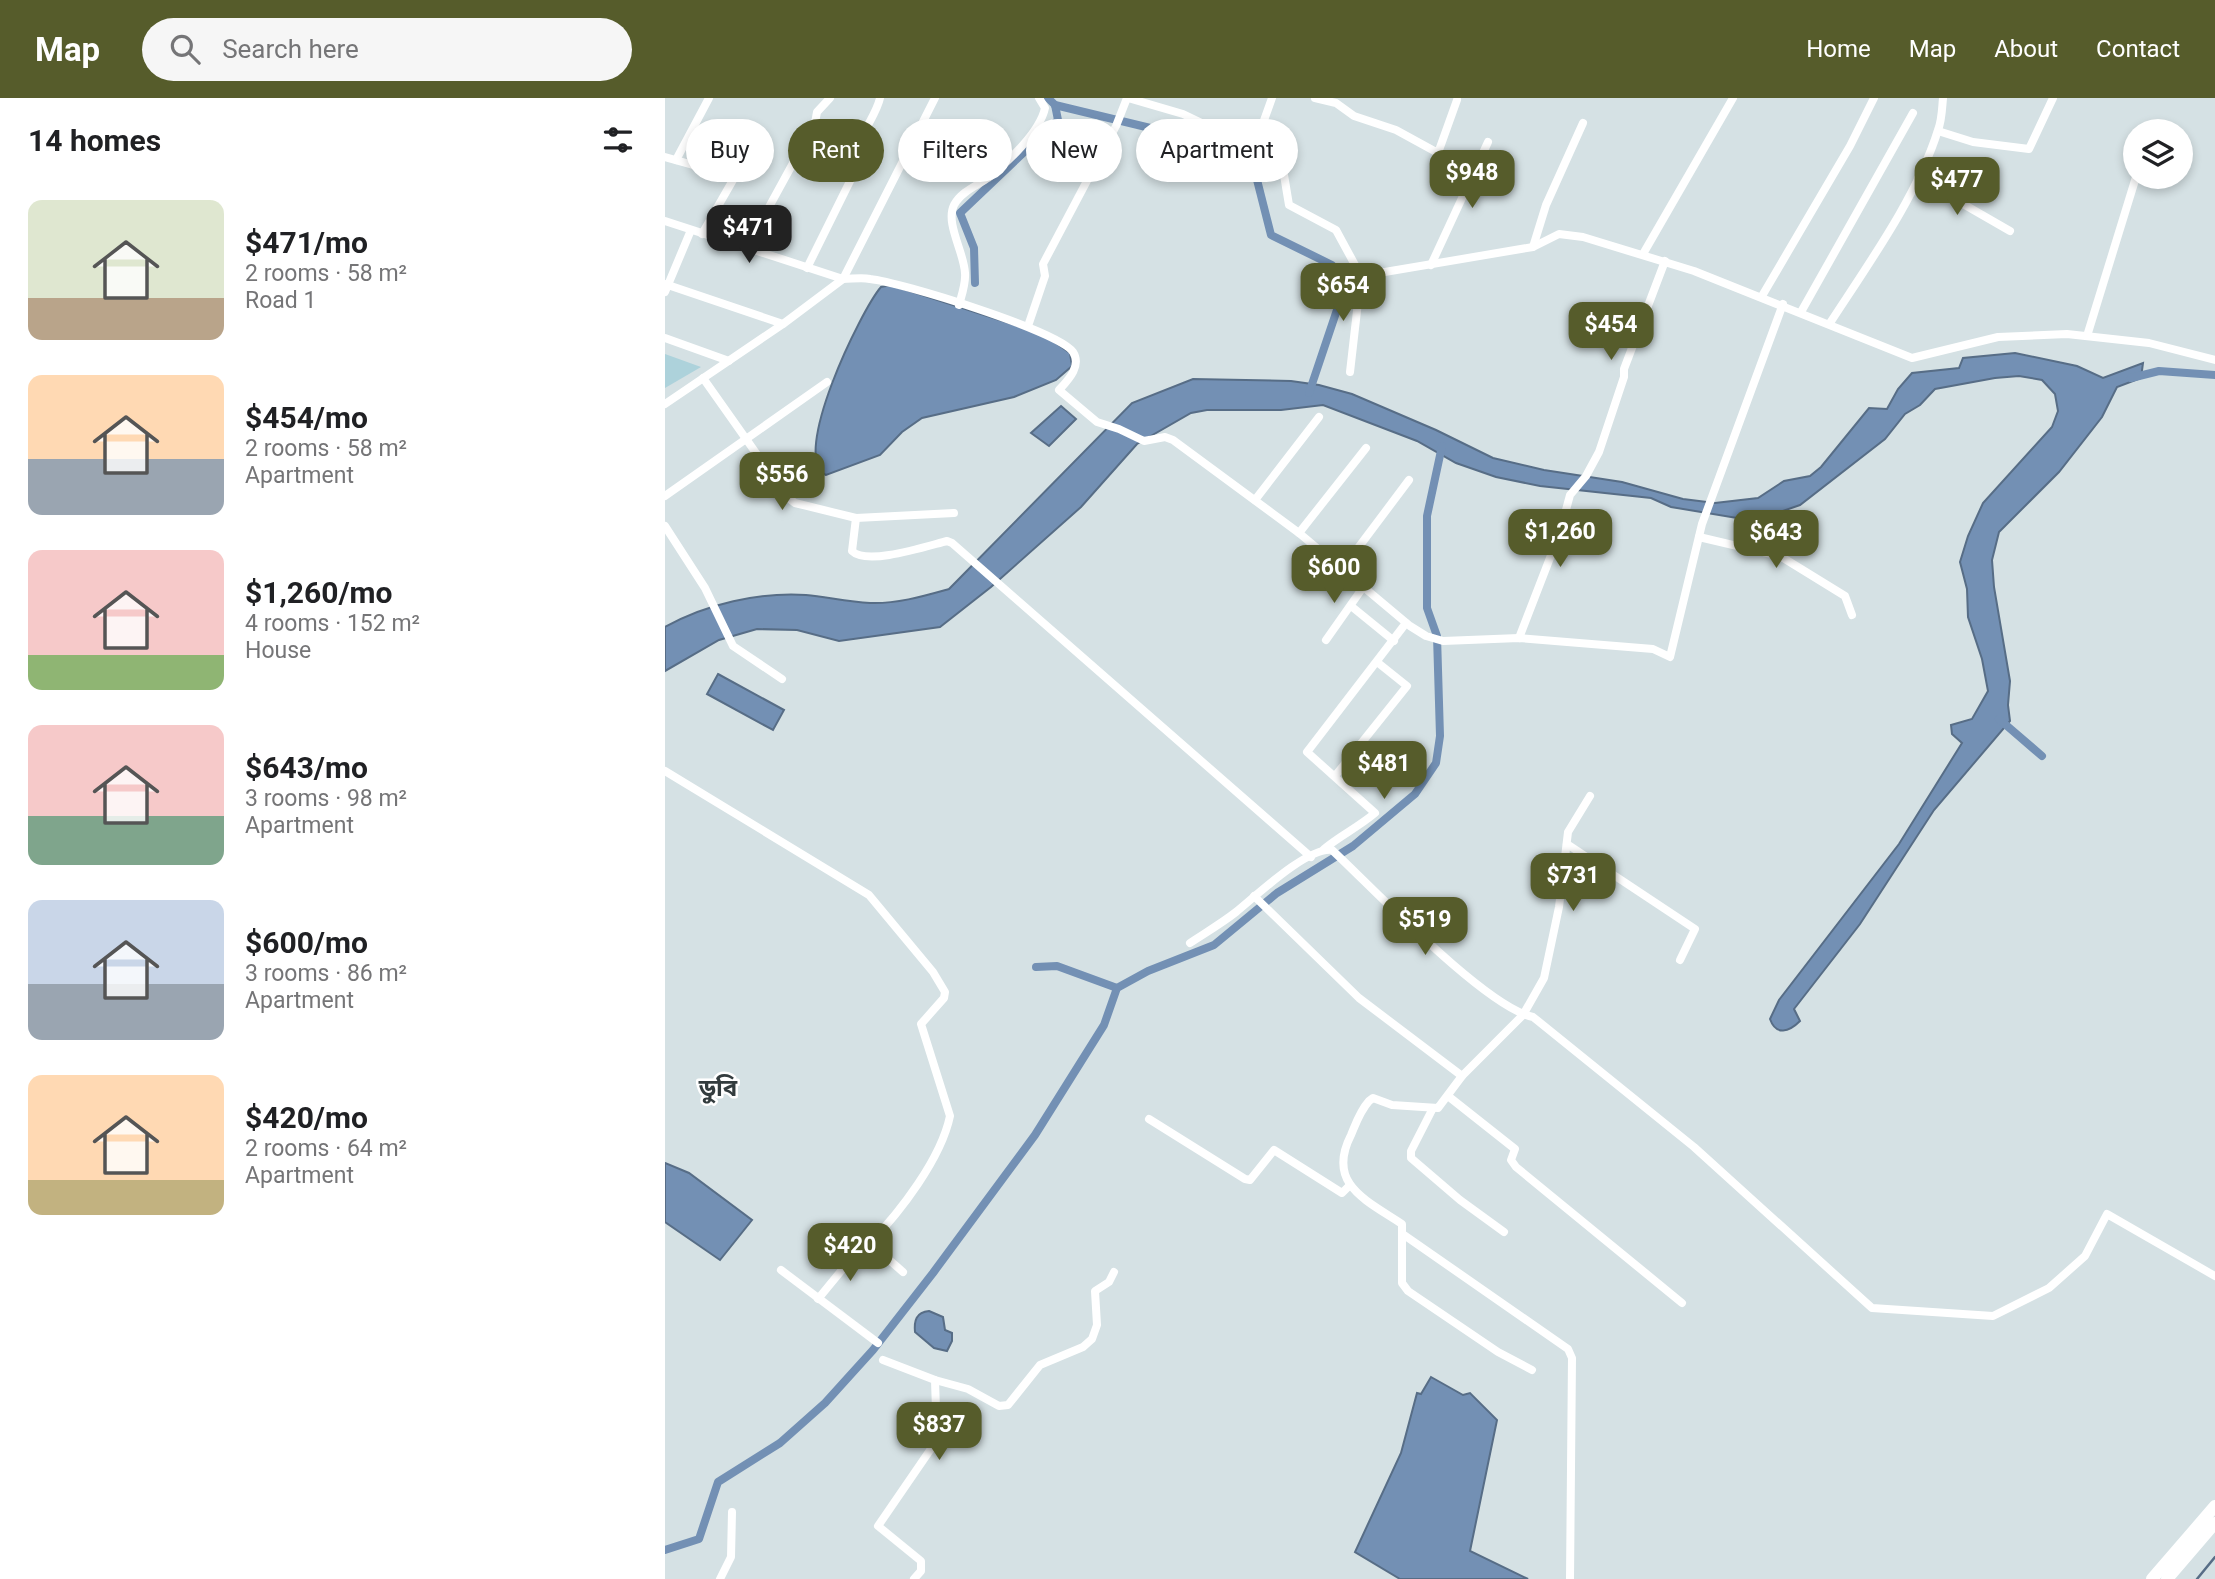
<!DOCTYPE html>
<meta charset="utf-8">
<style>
:root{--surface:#fff;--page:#f6f6f6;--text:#202124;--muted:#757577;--accent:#565c2b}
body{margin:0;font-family:Roboto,"Noto Sans Bengali",sans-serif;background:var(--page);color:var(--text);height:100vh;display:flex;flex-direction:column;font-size:26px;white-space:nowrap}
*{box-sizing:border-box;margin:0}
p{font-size:23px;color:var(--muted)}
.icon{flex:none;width:38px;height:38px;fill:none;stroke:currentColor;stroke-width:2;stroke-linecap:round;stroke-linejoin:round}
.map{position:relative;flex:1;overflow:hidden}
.drawer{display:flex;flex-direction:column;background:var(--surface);width:665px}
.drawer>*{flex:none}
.guide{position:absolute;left:21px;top:21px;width:665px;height:63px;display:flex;gap:14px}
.controls{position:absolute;left:1458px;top:21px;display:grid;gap:14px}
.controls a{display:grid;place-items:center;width:70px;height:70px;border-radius:50%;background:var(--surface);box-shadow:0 4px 10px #0003;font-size:35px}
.price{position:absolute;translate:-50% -60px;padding:0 16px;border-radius:14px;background:var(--accent);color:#fff;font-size:23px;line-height:46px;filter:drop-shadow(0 2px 4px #0008)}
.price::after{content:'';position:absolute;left:50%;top:42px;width:21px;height:16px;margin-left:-10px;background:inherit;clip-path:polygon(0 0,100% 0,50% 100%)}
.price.on{background:#222;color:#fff}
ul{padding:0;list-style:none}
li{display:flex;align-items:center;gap:21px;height:175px;padding:0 28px}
li span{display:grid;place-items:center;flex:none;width:196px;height:140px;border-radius:14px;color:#555}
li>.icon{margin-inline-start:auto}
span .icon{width:84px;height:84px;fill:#fffc;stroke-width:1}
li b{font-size:30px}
h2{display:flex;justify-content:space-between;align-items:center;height:84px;padding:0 28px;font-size:30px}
.chip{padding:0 24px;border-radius:32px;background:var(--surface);box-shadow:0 4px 10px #0003;font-size:24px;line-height:63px}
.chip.on{background:var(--accent);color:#fff}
header{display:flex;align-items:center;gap:42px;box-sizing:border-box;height:98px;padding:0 35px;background:var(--accent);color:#fff}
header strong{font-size:33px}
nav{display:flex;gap:38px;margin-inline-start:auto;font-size:24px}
.search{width:490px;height:63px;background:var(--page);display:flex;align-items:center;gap:18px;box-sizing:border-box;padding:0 24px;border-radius:38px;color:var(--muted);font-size:26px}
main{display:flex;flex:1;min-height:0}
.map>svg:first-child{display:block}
</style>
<header>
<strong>Map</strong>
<div class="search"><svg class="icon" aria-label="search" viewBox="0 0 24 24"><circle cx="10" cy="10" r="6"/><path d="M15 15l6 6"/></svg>Search here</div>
<nav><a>Home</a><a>Map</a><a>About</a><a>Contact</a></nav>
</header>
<main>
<section class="drawer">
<h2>14 homes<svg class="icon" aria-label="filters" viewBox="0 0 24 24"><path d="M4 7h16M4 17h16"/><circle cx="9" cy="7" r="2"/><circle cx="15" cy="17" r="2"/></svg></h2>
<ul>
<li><span style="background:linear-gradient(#dfe7d0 70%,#b9a48a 0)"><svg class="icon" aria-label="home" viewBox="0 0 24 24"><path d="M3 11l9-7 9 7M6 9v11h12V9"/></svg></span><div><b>$471/mo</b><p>2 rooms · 58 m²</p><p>Road 1</p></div></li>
<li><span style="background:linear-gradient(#ffd9b3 60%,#9aa5b1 0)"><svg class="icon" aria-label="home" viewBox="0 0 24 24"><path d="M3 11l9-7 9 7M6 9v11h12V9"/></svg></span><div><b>$454/mo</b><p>2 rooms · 58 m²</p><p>Apartment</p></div></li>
<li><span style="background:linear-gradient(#f6c9c9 75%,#8fb573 0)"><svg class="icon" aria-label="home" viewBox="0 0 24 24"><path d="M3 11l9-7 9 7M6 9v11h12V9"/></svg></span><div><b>$1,260/mo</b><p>4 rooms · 152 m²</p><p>House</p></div></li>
<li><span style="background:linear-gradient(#f6c9c9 65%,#7fa58c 0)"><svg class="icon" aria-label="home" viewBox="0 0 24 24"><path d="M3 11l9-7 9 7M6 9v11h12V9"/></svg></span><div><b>$643/mo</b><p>3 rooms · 98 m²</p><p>Apartment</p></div></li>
<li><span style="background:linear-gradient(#c9d6e8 60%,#9aa5b1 0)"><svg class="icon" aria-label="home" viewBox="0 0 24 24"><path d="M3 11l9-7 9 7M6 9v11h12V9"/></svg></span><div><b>$600/mo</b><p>3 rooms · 86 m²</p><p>Apartment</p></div></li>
<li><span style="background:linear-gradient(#ffd9b3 75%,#c2b280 0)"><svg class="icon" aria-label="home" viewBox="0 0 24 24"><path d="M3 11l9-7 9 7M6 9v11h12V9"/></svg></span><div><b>$420/mo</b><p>2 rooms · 64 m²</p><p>Apartment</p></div></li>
</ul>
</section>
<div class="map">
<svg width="1550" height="1481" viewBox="0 0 1550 1481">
<rect width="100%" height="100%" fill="#d5e1e4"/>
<path fill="#add2db" d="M0,256L36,269L0,290Z"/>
<g fill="#7390b4" stroke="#576d86" stroke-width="2">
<path d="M226,187L378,236L405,255L407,268L391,282L349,299L257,320L237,334L215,357L161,377C124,360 196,212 216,189Z"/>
<path d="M1350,255L1412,268L1438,280L1478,265L1476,280L1452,289L1437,319L1394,374L1334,434L1327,462L1329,489L1345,583L1343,607L1345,623L1269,712L1195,826L1129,911L1135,923C1124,934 1111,938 1105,921L1114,902L1234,746L1297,645L1287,636L1286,627L1307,621L1323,593L1317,561L1303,519L1302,491L1295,464L1303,438L1318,405L1387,329L1393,313L1390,296L1377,282L1354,278L1330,280L1270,291L1255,307L1240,316L1220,341L1135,407L1115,414L1072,420L1006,409L986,400L875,388L831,379L791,365L752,343L658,307L616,312H542L526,315L472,346L416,409L326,489L275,529L174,543L132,532L92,531L54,542L0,573V529C41,506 94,494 141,497C162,499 183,504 205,505C232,506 259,498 284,491L467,305L528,281L626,283L654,287L687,296L771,332L828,360L879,372L957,384L1018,401L1050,405L1093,400L1119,383L1145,378L1156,369L1204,310L1222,311L1233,291L1247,275L1294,270L1298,260Z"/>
<path d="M396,308L411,321L384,348L366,335Z"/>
<path d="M53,576L119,612L108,632L42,596Z"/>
<path d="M0,1065L24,1075L87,1122L55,1162L0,1124Z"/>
<path d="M264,1213L278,1219L280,1232L287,1235V1243L282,1253L269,1250L250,1234C249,1223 251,1214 264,1213Z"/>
<path d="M766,1279L798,1297L805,1295L832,1322L805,1453L863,1481H735L690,1454L736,1355L752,1295L756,1296Z"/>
</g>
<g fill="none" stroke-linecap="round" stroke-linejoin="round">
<path stroke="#576d86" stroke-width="2.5" d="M1532,1481L1550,1459"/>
<g stroke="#7390b4" stroke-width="8">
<path d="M390,7L506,35L589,70L606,137L667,167L679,191L644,295"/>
<path d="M310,185L309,150L295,115L393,22L390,7L383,0"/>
<path d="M1466,280L1494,273L1550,277"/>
<path d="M1334,621L1377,658"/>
<path d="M371,869L392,868L452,890"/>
<path d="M0,1452L34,1441L53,1384L115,1345L160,1305L208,1252L268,1175L370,1037L439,927L452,890L483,873L549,847L612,795L688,748L750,696L771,665L775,638L772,538L762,510V418L777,348"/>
</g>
<g stroke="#fff" stroke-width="8">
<path d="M463,0L518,16L545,29L593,39L615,53L624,107L671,132L696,178L868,149L894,136L918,139L1029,173L1247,260L1333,239L1402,236L1484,245L1550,262"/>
<path d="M650,0L671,5L689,18L731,32L773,55L792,2"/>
<path d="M1273,33L1308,44L1364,51L1388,0"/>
<path d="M593,39L607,0"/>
<path d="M0,59L53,74L68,82L37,136"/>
<path d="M11,62L44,0"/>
<path d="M1253,80L1345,133"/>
<path d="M0,123L178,181C187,181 197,179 205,181C235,184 394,233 408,254C417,268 403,282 394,292L432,324L454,331L479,343L500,339L508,342L634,435L745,528L761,538L778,543L854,540L988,551L1005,559L1037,426L1118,206"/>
<path d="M868,149L881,107L918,25"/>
<path d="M81,151L150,25L152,14L165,0"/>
<path d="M978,156L1068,0"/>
<path d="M766,167L823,44"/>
<path d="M142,170L195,63C187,44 211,20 215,0"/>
<path d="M0,186L118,226"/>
<path d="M0,194L26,132"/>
<path d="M1097,198L1185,48L1209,0"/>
<path d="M294,207C297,196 301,185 300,175C299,154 280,125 289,107C296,94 311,88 323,80C342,65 375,34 380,10L374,0"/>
<path d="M1136,214L1248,15"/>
<path d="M1165,225C1202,168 1253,97 1273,32C1277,22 1277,10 1278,0"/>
<path d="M363,228L380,178L378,166L451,28L462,0"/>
<path d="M1422,238L1471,79"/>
<path d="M0,240L64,263"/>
<path d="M685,274L696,178"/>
<path d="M38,280L122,399L130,405L191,420L289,415"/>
<path d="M0,306L118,226L178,181L270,0"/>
<path d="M0,398L162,284"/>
<path d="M590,402L654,319"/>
<path d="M191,420L187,453C202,468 262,448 282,443L287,445L646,759"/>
<path d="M0,428L40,490L68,548L117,581"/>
<path d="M634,435L701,350"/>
<path d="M1034,439L1115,458L1180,498L1187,517"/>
<path d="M678,470L744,382"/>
<path d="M686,508L729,543"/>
<path d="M854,540L895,434L905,397L921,378L934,354L959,279V271L1000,163"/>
<path d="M661,542L699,488"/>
<path d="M0,673L204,797L268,874L280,894L279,900L256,926L285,1018C276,1061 235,1114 205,1145H199L153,1201"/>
<path d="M670,678L742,588L712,564"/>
<path d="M902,746L1030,831L1015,862"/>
<path d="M659,751C676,737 692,730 710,715L642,654L741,525"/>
<path d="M589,798L694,900L797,978L858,917L879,880L894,809L903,734L925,698"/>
<path d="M525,845C540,835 557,825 571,814C591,798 642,749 667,752C708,790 820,909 868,919L1029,1049L1207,1210L1328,1218L1384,1190L1420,1158L1442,1116L1550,1178"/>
<path d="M797,978L773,1010L727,1007L708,1000L704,1003C695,1013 691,1025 686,1037C661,1086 701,1102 737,1126V1185L743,1193L833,1254L867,1272"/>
<path d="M783,998L850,1051L846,1062L851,1069L1017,1205"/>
<path d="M767,1012L746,1053V1060L795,1102L839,1134"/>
<path d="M484,1021L580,1081L585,1082L609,1052L677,1095L684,1088"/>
<path d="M739,1137L903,1251L907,1260L905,1481"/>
<path d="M205,1145L238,1174"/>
<path d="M116,1172L213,1245"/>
<path d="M218,1262L270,1282L272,1342L213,1428L256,1463V1473L249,1481"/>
<path d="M270,1282L303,1291L334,1308L343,1307L375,1267L418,1249L427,1241L432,1227L430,1193L444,1184L449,1174"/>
<path d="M55,1481L66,1459L67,1414"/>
</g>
<g stroke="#fff" stroke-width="12">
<path d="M1487,1481L1550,1408"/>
<path d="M1502,1481L1550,1425"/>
</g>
</g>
<g text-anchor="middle" stroke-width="5" stroke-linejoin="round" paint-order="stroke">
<g font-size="24" font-weight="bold" fill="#333c3e" stroke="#fff">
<text x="53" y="998">ডুবি</text>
</g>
</g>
</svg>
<div class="controls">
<a><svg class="icon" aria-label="layers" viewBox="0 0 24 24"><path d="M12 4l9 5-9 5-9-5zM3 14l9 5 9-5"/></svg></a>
</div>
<b class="price" style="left:807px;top:112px">$948</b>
<b class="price" style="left:1292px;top:119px">$477</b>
<b class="price on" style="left:84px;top:167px">$471</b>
<b class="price" style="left:678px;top:225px">$654</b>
<b class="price" style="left:946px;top:264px">$454</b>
<b class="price" style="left:117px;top:414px">$556</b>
<b class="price" style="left:895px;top:471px">$1,260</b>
<b class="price" style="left:1111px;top:472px">$643</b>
<b class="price" style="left:669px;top:507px">$600</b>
<b class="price" style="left:719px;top:703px">$481</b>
<b class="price" style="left:908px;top:815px">$731</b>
<b class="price" style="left:760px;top:859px">$519</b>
<b class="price" style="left:185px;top:1185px">$420</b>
<b class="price" style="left:274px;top:1364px">$837</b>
<div class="guide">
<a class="chip">Buy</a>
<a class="chip on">Rent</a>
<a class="chip">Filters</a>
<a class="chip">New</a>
<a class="chip">Apartment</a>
</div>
</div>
</main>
